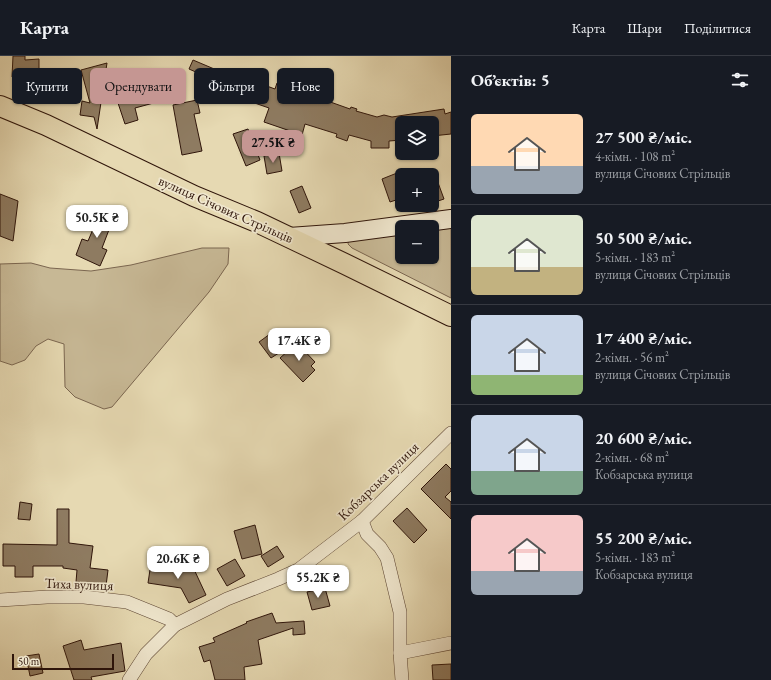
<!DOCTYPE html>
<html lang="uk">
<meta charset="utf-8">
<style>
:root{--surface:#171b24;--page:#242831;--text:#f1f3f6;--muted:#9ea1a6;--line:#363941;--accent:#c59692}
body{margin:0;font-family:"EB Garamond",serif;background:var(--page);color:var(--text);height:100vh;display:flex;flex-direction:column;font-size:15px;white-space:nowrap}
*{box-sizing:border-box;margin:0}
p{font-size:13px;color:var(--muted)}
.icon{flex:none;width:22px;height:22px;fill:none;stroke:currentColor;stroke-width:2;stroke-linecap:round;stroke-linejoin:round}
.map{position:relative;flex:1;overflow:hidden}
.drawer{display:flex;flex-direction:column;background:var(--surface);width:320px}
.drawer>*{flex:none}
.top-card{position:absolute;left:12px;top:12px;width:379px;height:36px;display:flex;gap:8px}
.controls{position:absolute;left:395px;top:60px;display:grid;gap:8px}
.controls a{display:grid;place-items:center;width:44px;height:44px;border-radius:6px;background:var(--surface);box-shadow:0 1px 3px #0004;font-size:20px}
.scale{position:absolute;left:12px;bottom:10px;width:102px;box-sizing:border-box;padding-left:4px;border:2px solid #2f150a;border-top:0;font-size:11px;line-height:14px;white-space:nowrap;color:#2f150a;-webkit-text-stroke:3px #efe6cd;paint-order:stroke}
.price{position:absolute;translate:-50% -34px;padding:0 9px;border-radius:8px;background:#fff;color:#222;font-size:13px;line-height:26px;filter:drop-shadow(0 1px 2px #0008)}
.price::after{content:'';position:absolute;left:50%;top:24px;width:12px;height:9px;margin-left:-6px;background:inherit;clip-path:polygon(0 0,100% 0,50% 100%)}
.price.active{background:var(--accent);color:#111}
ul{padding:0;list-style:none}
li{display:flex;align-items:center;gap:12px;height:100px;padding:0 20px}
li+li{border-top:1px solid var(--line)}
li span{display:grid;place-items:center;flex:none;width:112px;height:80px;border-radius:6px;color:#555}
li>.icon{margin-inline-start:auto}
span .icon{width:48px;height:48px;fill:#fffc;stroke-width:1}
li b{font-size:17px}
h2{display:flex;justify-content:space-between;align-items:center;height:48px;padding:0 20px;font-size:17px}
.pill{padding:0 14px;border-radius:6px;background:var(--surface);box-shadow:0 1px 3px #0004;font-size:14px;line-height:36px}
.pill.active{background:var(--accent);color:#111}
header{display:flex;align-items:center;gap:24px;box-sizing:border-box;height:56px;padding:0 20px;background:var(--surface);border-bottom:1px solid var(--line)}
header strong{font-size:19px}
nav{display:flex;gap:22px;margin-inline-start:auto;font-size:14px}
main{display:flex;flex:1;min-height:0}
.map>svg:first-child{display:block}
</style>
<header>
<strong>Карта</strong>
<nav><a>Карта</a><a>Шари</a><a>Поділитися</a></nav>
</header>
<main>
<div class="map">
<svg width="451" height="624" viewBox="0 0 451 624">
<rect width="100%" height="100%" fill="#e6d9b2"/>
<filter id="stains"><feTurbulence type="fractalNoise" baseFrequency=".005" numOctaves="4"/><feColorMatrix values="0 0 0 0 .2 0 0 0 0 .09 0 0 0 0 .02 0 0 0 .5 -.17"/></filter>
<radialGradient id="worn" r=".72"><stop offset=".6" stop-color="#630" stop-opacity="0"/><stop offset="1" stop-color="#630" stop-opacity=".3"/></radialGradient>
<g fill="#c7b895" stroke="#7b6650">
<path d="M451,171V242L352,192L348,188L349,182L402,175V201H432V173Z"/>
<path d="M202,192H229L228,208L209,236L112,351L104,353L75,341L65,331L64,288L48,283L36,290L25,304L12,309L0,305V208L31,207L50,212L91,215L131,209Z"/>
</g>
<g fill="#8e7b61" stroke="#2f150a">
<path d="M13,0H25V4L39,3V23L12,21Z"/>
<path d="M193,4L252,29L253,25L275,33L277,27L350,53L351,51L357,53L356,55L377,61L384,59L392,61L444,53L445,58L451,56V78L432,80V67H402V84L389,85V92H371V85L349,79L347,85L336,81L337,78L305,68L302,79L264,66L269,52L246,44L248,39L189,13Z"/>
<path d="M107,7L100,53L97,73L94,61L80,59L82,45L90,47L81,14Z"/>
<path d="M156,25L161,45L135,52L138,64L125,68L117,44L137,38L135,31Z"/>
<path d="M197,44L200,57L194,58L202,95L182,99L173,49Z"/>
<path d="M248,73L260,104L246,110L233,78Z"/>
<path d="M279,97L282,115L267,118L264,100Z"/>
<path d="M433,113L444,143L432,147V114Z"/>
<path d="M402,115V142L390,146L382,123Z"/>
<path d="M302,130L311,152L299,157L290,135Z"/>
<path d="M0,138L18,145L13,185L0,180Z"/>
<path d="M102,152L115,158L102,192L107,194L100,210L76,199L82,183L88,185Z"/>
<path d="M270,278L282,295L271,302L259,286Z"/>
<path d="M297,287L315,306L311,310L315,314L303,326L280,302Z"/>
<path d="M446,408L451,413V435L445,441L451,446V463L421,433Z"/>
<path d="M20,446L32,448L30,464L18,463Z"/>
<path d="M407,452L427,474L414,487L393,465Z"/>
<path d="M57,453H69V487L93,490L90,512L108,514L106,530L76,526L77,514L63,512V510H33V521H15V510H3V488L57,489Z"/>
<path d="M255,469L262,498L242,503L234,475Z"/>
<path d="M277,490L284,501L268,511L261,500Z"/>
<path d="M235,503L245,520L227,530L217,513Z"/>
<path d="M151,507L185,512L192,509L206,539L189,547L181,532L148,527Z"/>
<path d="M325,532L330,550L312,554L307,536Z"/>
<path d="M272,557L276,567L304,565L305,578L293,579V572L258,584L262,608L244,611L245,624H215L210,604L204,606L199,591L215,586L213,582L247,567L246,566Z"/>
<path d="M81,584L84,594L121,587L125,615L91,621L92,624H74L63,590Z"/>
<path d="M39,598L43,617L30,620L26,600Z"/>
<path d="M451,608V624H433L432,609Z"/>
</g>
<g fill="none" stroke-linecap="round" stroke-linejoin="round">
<g stroke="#5d4634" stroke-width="14">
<g id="minor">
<path d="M362,465L367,478L380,491L387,502L400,556V597L402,624"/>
<path d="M0,544L47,541H84L127,546L169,563L175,569"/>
<path d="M400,597L451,587"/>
<path d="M129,624L146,598L175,569L227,543L278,523L298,514L362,465L451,377"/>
</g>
</g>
<g stroke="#2f150a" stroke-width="20">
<path id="secondary" d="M289,181L345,177L451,163"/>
</g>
<g stroke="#2f150a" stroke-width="22">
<path id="primary" d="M0,50L46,69L194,140L257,166L345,208L451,260"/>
</g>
<use href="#minor" stroke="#efe6cd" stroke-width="13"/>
<use href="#secondary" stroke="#efe6cd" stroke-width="18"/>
<use href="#primary" stroke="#e6d9b2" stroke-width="20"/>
</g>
<g text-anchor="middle" stroke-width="3.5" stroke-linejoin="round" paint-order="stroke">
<g font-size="14" fill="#2f150a" stroke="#efe6cd">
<text transform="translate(226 153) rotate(24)" y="5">вулиця Січових Стрільців</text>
<text transform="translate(378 425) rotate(-44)" y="5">Кобзарська вулиця</text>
<text transform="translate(79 528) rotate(2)" y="5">Тиха вулиця</text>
</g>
</g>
<rect width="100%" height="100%" filter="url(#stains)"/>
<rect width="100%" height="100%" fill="url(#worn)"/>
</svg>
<div class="controls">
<a><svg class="icon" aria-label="layers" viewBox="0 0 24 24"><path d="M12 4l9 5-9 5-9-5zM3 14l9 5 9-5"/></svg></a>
<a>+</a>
<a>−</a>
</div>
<div class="scale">50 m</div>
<b class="price active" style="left:273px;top:108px">27.5K ₴</b>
<b class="price" style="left:97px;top:183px">50.5K ₴</b>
<b class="price" style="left:299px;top:306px">17.4K ₴</b>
<b class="price" style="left:178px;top:524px">20.6K ₴</b>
<b class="price" style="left:318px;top:543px">55.2K ₴</b>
<div class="top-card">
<a class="pill">Купити</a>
<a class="pill active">Орендувати</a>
<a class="pill">Фільтри</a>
<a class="pill">Нове</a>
</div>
</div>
<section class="drawer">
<h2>Об’єктів: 5<svg class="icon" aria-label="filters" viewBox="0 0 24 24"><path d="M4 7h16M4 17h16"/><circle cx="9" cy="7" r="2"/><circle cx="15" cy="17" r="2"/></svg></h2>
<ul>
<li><span style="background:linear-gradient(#ffd9b3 65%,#9aa5b1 0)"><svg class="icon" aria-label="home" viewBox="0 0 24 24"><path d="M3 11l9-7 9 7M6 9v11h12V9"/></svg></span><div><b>27 500 ₴/міс.</b><p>4-кімн. · 108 m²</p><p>вулиця Січових Стрільців</p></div></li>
<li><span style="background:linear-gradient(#dfe7d0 65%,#c2b280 0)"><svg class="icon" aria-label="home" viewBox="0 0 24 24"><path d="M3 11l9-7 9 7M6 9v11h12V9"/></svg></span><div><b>50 500 ₴/міс.</b><p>5-кімн. · 183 m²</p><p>вулиця Січових Стрільців</p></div></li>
<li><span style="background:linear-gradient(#c9d6e8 75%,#8fb573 0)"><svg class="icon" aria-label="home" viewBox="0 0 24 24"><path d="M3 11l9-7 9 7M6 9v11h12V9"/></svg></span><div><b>17 400 ₴/міс.</b><p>2-кімн. · 56 m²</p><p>вулиця Січових Стрільців</p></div></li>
<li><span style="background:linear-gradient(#c9d6e8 70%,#7fa58c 0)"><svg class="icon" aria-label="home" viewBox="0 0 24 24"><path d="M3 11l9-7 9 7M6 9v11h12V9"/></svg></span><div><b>20 600 ₴/міс.</b><p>2-кімн. · 68 m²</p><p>Кобзарська вулиця</p></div></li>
<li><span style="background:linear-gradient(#f6c9c9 70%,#9aa5b1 0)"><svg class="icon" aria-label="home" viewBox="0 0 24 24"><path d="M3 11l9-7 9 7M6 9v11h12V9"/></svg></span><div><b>55 200 ₴/міс.</b><p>5-кімн. · 183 m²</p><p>Кобзарська вулиця</p></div></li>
</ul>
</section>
</main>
